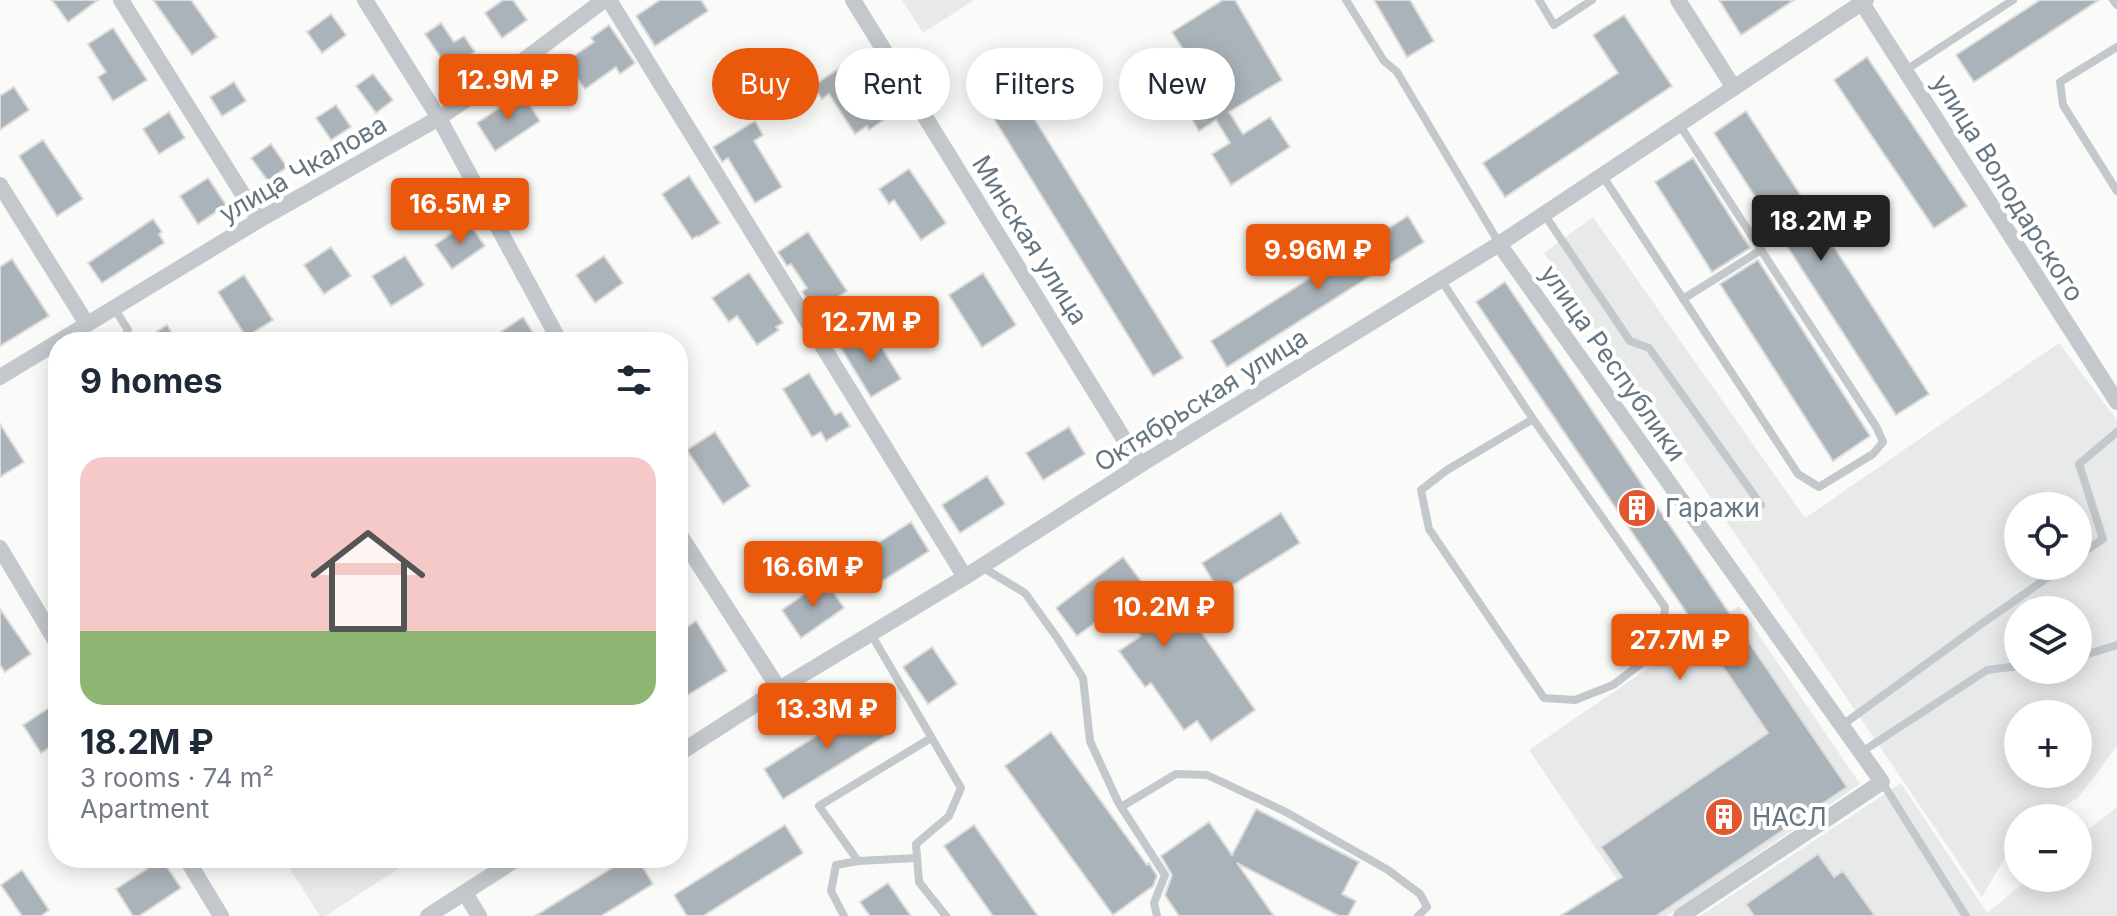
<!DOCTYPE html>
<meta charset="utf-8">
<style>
:root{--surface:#fff;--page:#f6f6f7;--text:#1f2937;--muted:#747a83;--line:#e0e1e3;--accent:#ea580c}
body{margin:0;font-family:Inter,sans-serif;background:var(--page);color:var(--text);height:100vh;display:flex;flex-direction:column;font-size:30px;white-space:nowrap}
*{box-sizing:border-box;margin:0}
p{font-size:26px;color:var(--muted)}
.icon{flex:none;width:44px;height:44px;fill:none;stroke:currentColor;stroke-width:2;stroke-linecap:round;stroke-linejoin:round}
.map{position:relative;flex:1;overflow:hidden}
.details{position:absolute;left:48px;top:332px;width:640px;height:536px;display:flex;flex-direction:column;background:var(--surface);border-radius:32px;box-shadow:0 4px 20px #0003}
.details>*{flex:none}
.hud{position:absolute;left:712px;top:48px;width:760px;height:72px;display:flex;gap:16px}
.fabs{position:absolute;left:2004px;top:492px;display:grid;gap:16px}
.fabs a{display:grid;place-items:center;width:88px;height:88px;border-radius:50%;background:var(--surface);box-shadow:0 4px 20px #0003;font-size:40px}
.price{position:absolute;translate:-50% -68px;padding:0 18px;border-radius:8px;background:var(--accent);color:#fff;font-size:26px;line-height:52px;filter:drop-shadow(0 2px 4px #0008)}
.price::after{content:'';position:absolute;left:50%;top:48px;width:24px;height:18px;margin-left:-12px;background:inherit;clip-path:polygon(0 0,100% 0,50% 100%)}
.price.current{background:#222;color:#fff}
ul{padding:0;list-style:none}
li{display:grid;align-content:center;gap:16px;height:424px;padding:0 32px}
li+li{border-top:2px solid var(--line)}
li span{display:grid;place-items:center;height:248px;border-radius:24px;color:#555}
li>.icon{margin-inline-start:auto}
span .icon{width:144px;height:144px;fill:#fffc;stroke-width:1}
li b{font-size:34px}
h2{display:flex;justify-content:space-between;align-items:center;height:96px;padding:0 32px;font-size:34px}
.pill{padding:0 28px;border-radius:36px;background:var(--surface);box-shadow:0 4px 20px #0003;font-size:28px;line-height:72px}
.pill.current{background:var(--accent);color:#fff}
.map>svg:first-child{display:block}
</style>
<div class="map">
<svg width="2117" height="916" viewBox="0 0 2117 916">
<rect width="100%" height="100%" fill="#fafaf8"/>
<g fill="#e8e9e9" fill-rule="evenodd">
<path d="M902,0H974L923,33Z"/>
<path d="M1593,217L1805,518L2059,343L2117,420V746L2078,798L2042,818H2018V835L1982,897L1544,253ZM2018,506H2078V566H2018ZM2018,610H2078V670H2018ZM2018,714H2078V774H2018Z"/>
<path d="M1739,606L1860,784L1667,916H1642L1529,750Z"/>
<path d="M1901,783L1987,913L2030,878H2078V838L2117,807V916H1700Z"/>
<path d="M283,858H415L325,916H320Z"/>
</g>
<g fill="#aab3b9" stroke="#dcdcda" stroke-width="2">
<path d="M52,0H98L68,22Z"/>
<path d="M153,0H191L217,37L192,55Z"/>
<path d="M503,0H513L527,20L502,38L485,13Z"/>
<path d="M660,0H701L708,11L655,46L636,16Z"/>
<path d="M1223,0H1235L1282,80L1229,112L1243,134L1270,117L1290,147L1231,185L1212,154L1230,143L1216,120L1199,131L1180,100L1205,84L1172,32Z"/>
<path d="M1374,0H1410L1434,41L1407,57Z"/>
<path d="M1719,0H1794L1741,35Z"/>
<path d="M2040,0H2099L1974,82L1956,55Z"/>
<path d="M331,14L346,35L322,53L307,32Z"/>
<path d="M1624,15L1672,86L1505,197L1483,163L1618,73L1593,35Z"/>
<path d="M441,23L454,42L464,36L475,52L449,70L425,34Z"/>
<path d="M609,25L635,63L620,74L616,67L585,89L577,78L558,92L546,75L594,42L591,38Z"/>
<path d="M113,28L147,80L113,101L98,77L106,72L88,44Z"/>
<path d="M1867,57L1967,206L1934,228L1834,80Z"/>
<path d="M847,63L885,119L869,130L867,126L855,134L829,94L822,99L813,86Z"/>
<path d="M373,74L393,100L376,113L356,86Z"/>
<path d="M234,82L246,101L222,116L210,97Z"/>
<path d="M14,87L29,110L0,130V96Z"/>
<path d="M1017,91L1183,358L1153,376L988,109Z"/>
<path d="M522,93L540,121L495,151L477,123Z"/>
<path d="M336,105L351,127L331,140L316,118Z"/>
<path d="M1746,111L1929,394L1896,415L1714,133Z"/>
<path d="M169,112L185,138L159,154L143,129Z"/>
<path d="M755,121L763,135L754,141L782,187L755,203L728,158L722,162L713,147Z"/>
<path d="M43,140L83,199L57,216L19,156Z"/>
<path d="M271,144L287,167L268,181L251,158Z"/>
<path d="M1693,158L1750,248L1712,272L1655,182Z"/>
<path d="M909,169L946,223L921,240L894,200L889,204L879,189Z"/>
<path d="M689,176L720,223L698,237L697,236L692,239L662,194Z"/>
<path d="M208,178L226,205L198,224L180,196Z"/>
<path d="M1408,216L1424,242L1227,367L1211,341Z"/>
<path d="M153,219L162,232L159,234L164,243L102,283L88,263Z"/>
<path d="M468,222L485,246L452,269L435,245Z"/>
<path d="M808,232L847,291L815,312L802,292L807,288L791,264L787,266L778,252Z"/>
<path d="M331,247L351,276L324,294L304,265Z"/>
<path d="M405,256L424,285L391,306L372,276Z"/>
<path d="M604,256L623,283L595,303L576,275Z"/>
<path d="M12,259L49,316L0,346V267Z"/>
<path d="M1758,260L1870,436L1833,461L1720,284Z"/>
<path d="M749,273L783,323L776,327L779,330L757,345L737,316L729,322L712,298Z"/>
<path d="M983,273L1016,325L982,347L949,295Z"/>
<path d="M244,275L273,320L246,337L218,292Z"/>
<path d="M1505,282L1847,787L1656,916H1560L1622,877L1601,847L1768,733L1476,302Z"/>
<path d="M523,317L539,342H486Z"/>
<path d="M167,325L178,342H141Z"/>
<path d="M871,330L901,379L871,397L841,348Z"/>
<path d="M809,373L835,415L841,412L850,426L826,441L821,432L812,437L783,389Z"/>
<path d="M0,424L24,462L0,477Z"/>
<path d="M1069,427L1085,454L1043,480L1026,453Z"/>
<path d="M715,432L750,486L723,504L687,450Z"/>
<path d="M987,476L1005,504L960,533L942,505Z"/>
<path d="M1281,513L1300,543L1220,593L1202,563Z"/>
<path d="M911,522L929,551L879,583L861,554Z"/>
<path d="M1123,557L1149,592L1166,581L1255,710L1211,741L1197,721L1184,730L1151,683L1145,687L1119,651L1141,636L1119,605L1077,636L1056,608Z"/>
<path d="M825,580L844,608L801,638L782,610Z"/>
<path d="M0,609L31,654L5,672L0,665Z"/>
<path d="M696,621L727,671L678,701V633Z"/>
<path d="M932,647L957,684L928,704L903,667Z"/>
<path d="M58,702V742L41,753L23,725Z"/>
<path d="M871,702L890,733L783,799L764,769Z"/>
<path d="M1051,732L1147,865L1149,863L1157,876L1153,886L1113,915L1005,766Z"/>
<path d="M1256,809L1359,862L1342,894L1356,901L1348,916H1339L1237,863L1274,916H1179L1165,895L1172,875L1161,856L1209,822L1232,855Z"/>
<path d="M785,825L803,853L703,916H687L674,895Z"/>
<path d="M974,825L1038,916H993L944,846Z"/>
<path d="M1818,854L1834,877L1843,871L1875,916H1754L1746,904Z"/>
<path d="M140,858H161L181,888L139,916H133L116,889L147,869Z"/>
<path d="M628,858H637L653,884L601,916H535Z"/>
<path d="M22,870L49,910L41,916H22L1,885Z"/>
<path d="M888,883L911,916H870L860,902Z"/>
</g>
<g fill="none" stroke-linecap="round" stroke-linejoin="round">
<g stroke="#c3c8cc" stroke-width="8">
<path d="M1346,0L1384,61L1397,72L1499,243"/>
<path d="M1539,0L1554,25L1592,0"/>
<path d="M2113,0L2117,5"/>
<path d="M2117,47L2060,82L2063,105L2117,191"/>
<path d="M1906,70L2013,0"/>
<path d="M1602,175L1798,474L1819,487L1873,454L1883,442L1877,428L1679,124"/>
<path d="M1544,214L1630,341L1649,348L1761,505"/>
<path d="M1441,280L1533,419L1665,607L1663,629L1659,650L1613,685L1575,700L1544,698L1429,529L1421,490L1447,470L1533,419"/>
<path d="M1683,299L1761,250"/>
<path d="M114,308L128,330L123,342"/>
<path d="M2078,556L2103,539L2079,464L2117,432"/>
<path d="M982,567L1025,593L1058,639L1083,678L1090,741L1118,802L1165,875L1154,903L1157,916"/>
<path d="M871,634L961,788L949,816L916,844L919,882L946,916"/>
<path d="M2078,657L2117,645"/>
<path d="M1841,726L1977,627L2064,566"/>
<path d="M1860,753L1987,670L2018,666"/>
<path d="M1882,782L1966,916"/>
<path d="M1121,807L1176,774L1207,775L1284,811L1388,870L1420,894L1427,907L1418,916"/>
<path d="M858,861L819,806L931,738"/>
<path d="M844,916L831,891L836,865L858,861L917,858"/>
</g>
<g stroke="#c3c8cc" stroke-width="16">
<path d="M121,0L259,220"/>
<path d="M365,0L439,118L560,342"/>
<path d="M609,0L965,577"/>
<path d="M853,0L1140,465"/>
<path d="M1678,0L1734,88"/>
<path d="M1860,0L2117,402"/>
<path d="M0,185L87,324"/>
<path d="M1499,244L1882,782L1681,916"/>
<path d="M0,377L259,220L439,118L520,63L604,0"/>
<path d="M678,532L779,689"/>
<path d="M0,548L58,645"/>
<path d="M678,754L779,689L965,577L1140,465L1499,244L1866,0"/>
<path d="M186,858L221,916"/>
<path d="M465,893L479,916"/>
<path d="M428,916L518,858"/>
</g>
</g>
<defs>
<g id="building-disc" transform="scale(2)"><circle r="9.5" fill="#e4572e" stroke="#fff"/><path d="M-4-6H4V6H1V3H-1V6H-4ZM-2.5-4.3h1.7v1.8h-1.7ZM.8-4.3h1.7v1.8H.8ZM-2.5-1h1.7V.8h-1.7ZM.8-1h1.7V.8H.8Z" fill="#fff"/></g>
</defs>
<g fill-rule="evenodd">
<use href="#building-disc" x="1637" y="508"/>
<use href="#building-disc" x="1724" y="817"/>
</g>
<g text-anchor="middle" stroke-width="8" stroke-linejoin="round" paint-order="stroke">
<g font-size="26" fill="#657683" stroke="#fff">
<text transform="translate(303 169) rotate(-30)" y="9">улица Чкалова</text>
<text transform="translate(2008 188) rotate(58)" y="9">улица Володарского</text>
<text transform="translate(1030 240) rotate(58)" y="9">Минская улица</text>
<text transform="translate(1613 363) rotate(55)" y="9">улица Республики</text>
<text transform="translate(1201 400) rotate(-32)" y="9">Октябрьская улица</text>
</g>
<g font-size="26" fill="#657683" stroke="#fff" text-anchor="start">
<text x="1665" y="517">Гаражи</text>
<text x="1752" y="826">НАСЛ</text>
</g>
</g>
</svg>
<div class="fabs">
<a><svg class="icon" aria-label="locate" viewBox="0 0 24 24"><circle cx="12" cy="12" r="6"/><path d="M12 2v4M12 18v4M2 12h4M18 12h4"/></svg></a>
<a><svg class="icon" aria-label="layers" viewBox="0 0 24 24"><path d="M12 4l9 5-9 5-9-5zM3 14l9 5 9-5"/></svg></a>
<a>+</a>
<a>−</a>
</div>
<b class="price" style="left:508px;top:122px">12.9M ₽</b>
<b class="price" style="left:460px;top:246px">16.5M ₽</b>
<b class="price current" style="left:1821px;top:263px">18.2M ₽</b>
<b class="price" style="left:1318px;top:292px">9.96M ₽</b>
<b class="price" style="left:871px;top:364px">12.7M ₽</b>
<b class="price" style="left:813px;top:609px">16.6M ₽</b>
<b class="price" style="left:1164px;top:649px">10.2M ₽</b>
<b class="price" style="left:1680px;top:682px">27.7M ₽</b>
<b class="price" style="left:827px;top:751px">13.3M ₽</b>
<div class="hud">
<a class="pill current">Buy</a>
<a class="pill">Rent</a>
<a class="pill">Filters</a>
<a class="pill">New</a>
</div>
<section class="details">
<h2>9 homes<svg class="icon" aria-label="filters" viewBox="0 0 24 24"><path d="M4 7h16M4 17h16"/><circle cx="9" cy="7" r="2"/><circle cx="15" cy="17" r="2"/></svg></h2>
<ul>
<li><span style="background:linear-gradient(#f6c9c9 70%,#8fb573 0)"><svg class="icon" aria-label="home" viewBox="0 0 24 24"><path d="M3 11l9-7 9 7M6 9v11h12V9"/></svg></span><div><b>18.2M ₽</b><p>3 rooms · 74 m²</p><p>Apartment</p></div></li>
</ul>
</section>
</div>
